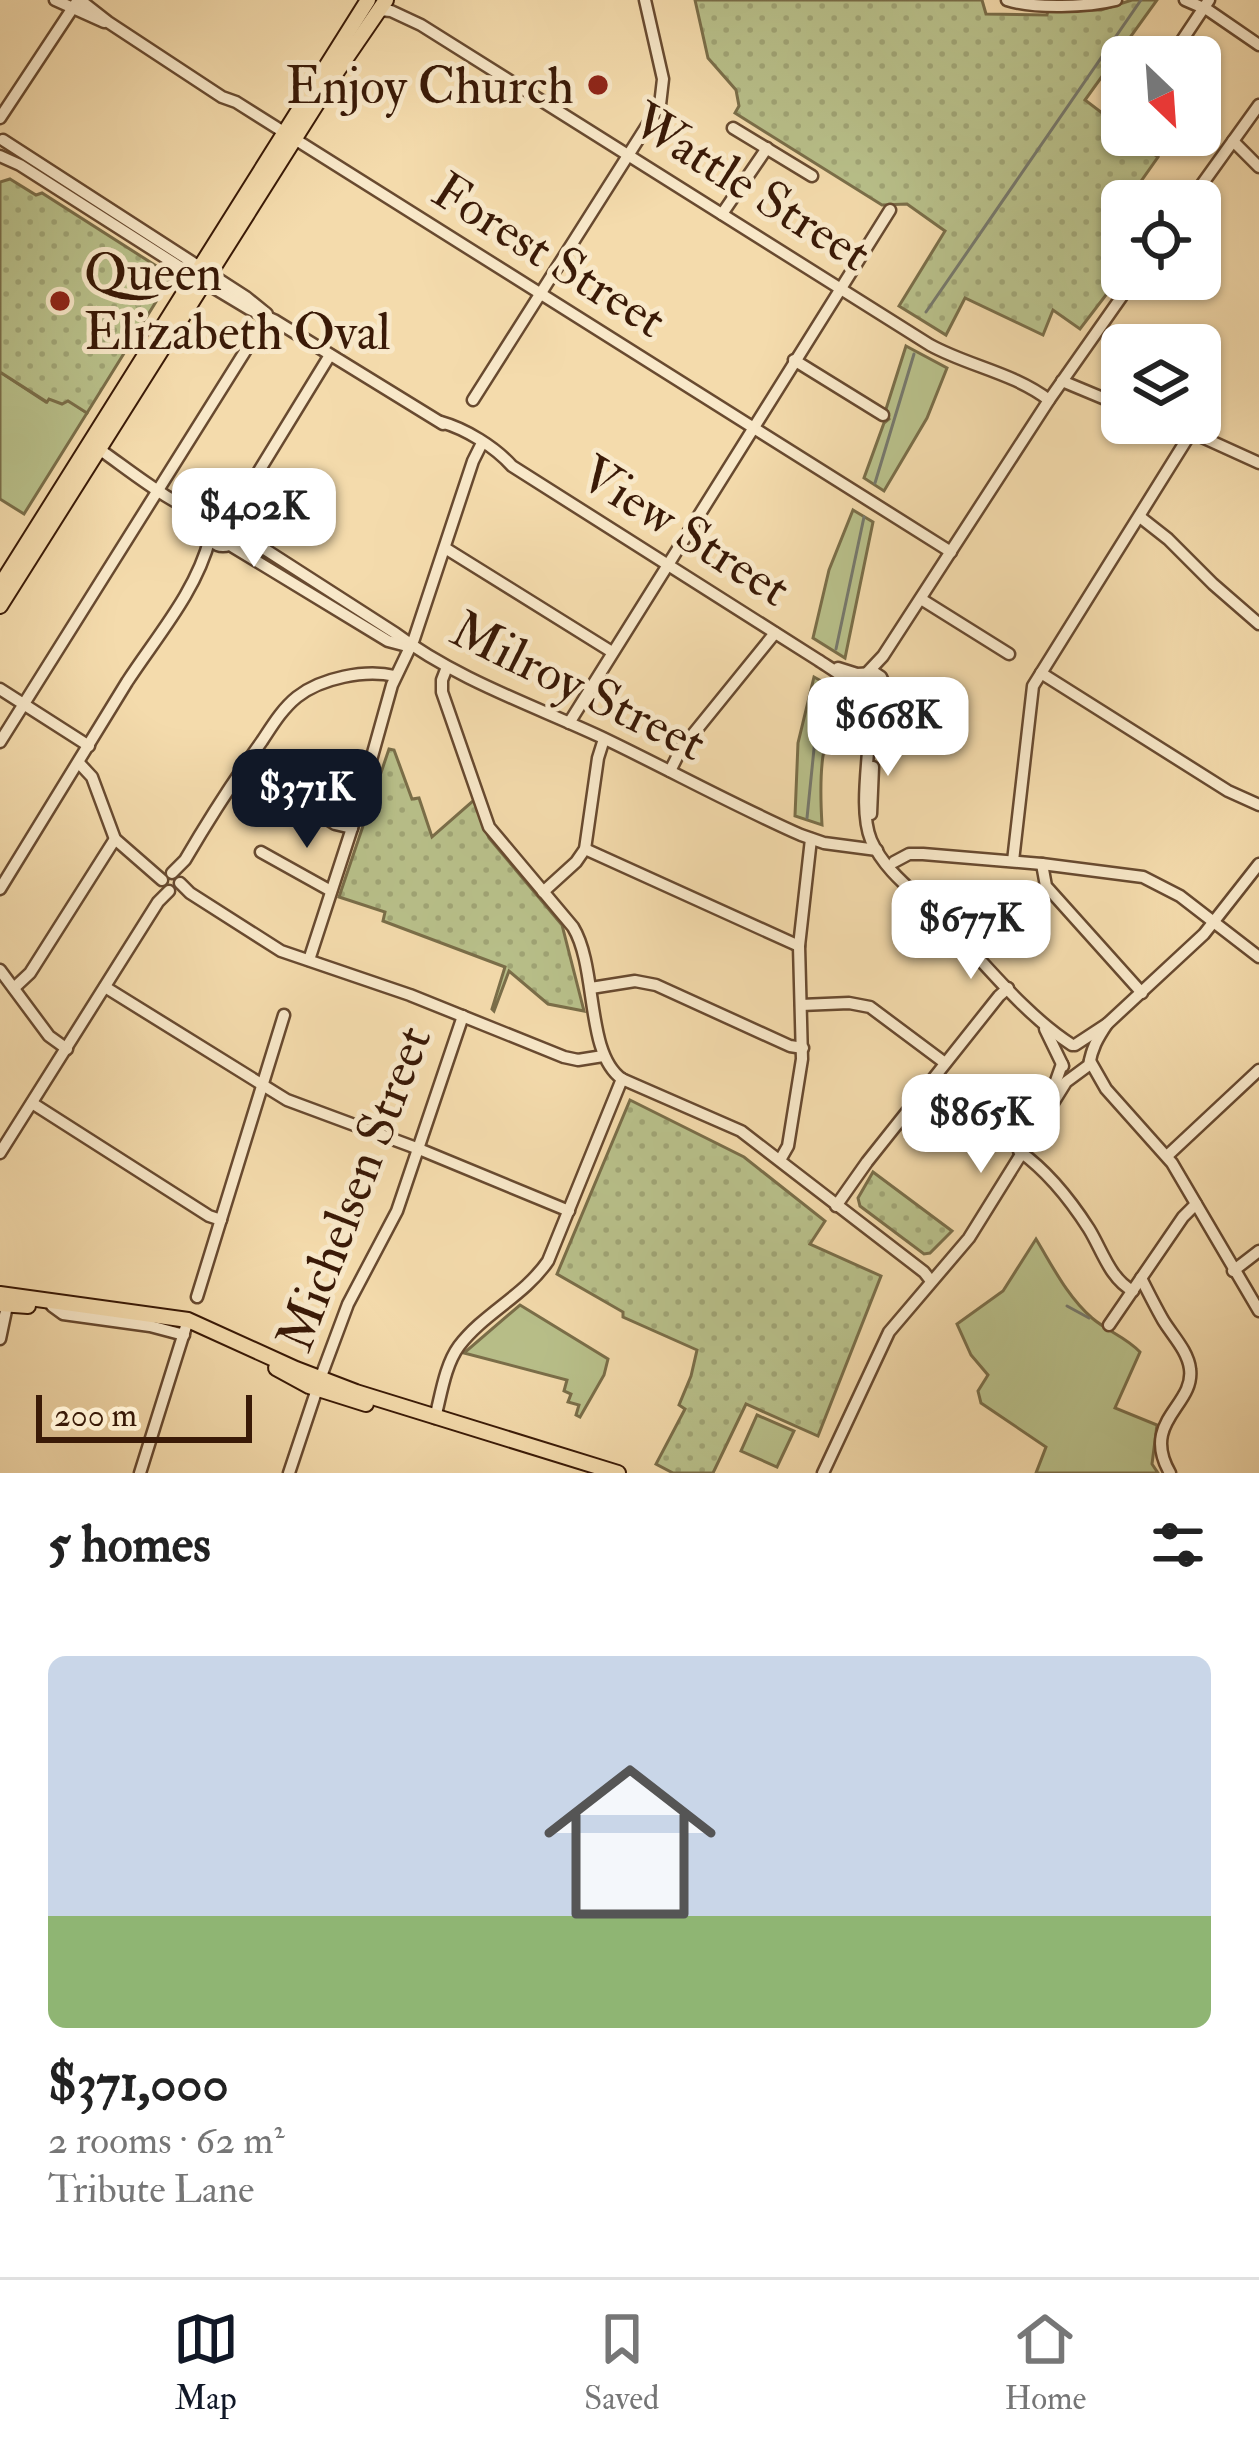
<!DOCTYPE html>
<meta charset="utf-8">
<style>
:root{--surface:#fff;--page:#f2f2f2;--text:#222;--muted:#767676;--line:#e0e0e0;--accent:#111827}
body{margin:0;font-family:"IM FELL Double Pica",serif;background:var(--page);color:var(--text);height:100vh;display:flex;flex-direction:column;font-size:45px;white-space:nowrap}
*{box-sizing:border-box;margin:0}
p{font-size:39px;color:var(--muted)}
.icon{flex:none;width:66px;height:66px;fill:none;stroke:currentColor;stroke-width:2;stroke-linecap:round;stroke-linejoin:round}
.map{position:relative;height:1473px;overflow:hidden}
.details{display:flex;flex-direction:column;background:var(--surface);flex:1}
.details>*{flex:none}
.needle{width:78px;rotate:155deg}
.buttons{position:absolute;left:1101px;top:36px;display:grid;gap:24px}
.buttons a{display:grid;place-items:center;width:120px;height:120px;border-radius:18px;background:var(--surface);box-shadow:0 3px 9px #0004;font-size:60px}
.scale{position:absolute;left:36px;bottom:30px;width:216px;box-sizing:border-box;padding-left:12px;border:6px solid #3a1a07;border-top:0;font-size:33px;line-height:42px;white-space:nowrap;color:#3a1a07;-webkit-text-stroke:9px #f8e8c9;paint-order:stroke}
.price{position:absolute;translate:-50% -102px;padding:0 27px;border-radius:24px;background:#fff;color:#222;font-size:39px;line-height:78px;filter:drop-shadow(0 3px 6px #0008)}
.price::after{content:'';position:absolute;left:50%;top:72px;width:36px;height:27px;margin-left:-18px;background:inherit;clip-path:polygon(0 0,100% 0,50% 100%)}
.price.selected{background:var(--accent);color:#fff}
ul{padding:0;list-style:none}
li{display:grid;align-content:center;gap:24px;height:636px;padding:0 48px}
li span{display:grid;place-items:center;height:372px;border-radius:18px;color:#555}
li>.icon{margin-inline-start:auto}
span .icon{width:216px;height:216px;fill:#fffc;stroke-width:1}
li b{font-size:51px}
h2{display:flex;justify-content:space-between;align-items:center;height:144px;padding:0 48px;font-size:51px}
.tabs{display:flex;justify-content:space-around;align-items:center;height:168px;border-top:3px solid var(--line);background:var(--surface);font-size:33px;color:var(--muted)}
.tabs a{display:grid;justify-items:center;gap:6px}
.tabs .selected{color:var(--accent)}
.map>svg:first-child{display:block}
</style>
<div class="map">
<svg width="1259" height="1473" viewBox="0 0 1259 1473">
<defs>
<pattern id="park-dots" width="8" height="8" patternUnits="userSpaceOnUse" patternTransform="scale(3)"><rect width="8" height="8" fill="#b9c18b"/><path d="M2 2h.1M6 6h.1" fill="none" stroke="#a0a576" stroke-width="1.8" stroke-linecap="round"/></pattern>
</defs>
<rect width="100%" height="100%" fill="#f4dbac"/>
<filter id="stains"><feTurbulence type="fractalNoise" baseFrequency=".00167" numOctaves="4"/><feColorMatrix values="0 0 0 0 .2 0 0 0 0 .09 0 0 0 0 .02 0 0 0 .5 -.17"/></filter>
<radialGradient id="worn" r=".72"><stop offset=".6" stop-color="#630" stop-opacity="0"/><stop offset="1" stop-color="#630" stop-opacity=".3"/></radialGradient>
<g fill="#b9c18b" stroke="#7a6e49" stroke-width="3">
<path d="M906,346L947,368L927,418L884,491L864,478L884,423L889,419L886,409Z"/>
<path d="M0,372L46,402L49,399L68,400L87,413L24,514L0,499Z"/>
<path d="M853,510L873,522L845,658L813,638L829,570Z"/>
<path d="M814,677L843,693C820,739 819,775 822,825L795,816L798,743Z"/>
<path d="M1036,1239C1053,1267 1067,1296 1092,1318C1107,1331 1126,1337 1140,1352L1115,1408L1157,1425L1152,1464L1158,1473H1036L1046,1447L981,1403L978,1391L988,1375L971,1355L957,1324L1003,1291Z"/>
<path d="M520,1305L608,1359L604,1375L580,1417L576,1415L579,1405L568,1402L571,1394L564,1391L567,1380L464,1353Z"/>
<path d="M757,1415L794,1431L777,1467L741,1451Z"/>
</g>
<g fill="url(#park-dots)" stroke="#7a6e49" stroke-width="3">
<path d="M695,0H982L986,14L1047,15L1048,10H1101L1132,0H1157L1085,100L1118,125L1116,128L1122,135H1127L1158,157L1127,201H1122L1118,214L1122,217V274L1080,329L1053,310L1043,335L965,298L946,335L899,306L945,231L907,204L882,205L735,113L739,106L736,90L708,58Z"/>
<path d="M10,179L36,195L42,193L172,276L87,413L68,401L62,404L49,399L47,402L0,372V182Z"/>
<path d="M389,749L394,750L412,799L419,798L432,837L474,800L489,838L562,925L584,1011L548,1004L509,971L494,1011L492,1009L505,967L383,921L385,912L339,897Z"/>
<path d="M630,1100L744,1157L825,1221L810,1244L881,1276L818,1436L746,1404L713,1473H673L656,1464L685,1409L679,1405L691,1376L697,1350L623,1317V1312L557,1274Z"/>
<path d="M873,1172L952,1231L930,1253L924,1254L860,1206L858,1198Z"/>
</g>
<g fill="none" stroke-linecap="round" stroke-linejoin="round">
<g stroke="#76796d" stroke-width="3">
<path d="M926,312L1141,0"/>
<path d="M875,483L914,354"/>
<path d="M836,649L864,517"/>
<path d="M807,818L815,739L827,686"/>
<path d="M1067,1306L1089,1318"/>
</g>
<g stroke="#684a30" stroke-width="15">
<g id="minor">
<path d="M55,0L104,22"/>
<path d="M80,0L108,22L222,97L236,102L951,552"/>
<path d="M1007,0C1035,9 1088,7 1116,0"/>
<path d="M1185,0L1208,10L1259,45"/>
<path d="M379,10L391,11L421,25L930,345C968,366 1014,373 1049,400"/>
<path d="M1171,57L1209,0"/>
<path d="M0,118L78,0"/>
<path d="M733,128L812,176"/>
<path d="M1114,138L1122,130"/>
<path d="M3,140L246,297L267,314"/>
<path d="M1233,141L1259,167"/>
<path d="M0,156L20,165L194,276L249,309L274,320L443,424"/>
<path d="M1190,201L1259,105"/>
<path d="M722,214L767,148"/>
<path d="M794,360L883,415"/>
<path d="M1062,381L1122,406"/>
<path d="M473,400L660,105L663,79L645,0"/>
<path d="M441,422C466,429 495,447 512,466L818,660C833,670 851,680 863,694C881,715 854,799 871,840C885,872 915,892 939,916C982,959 1021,1012 1072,1045"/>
<path d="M1171,423L1259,463"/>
<path d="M99,449C136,475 171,505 216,520"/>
<path d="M1140,517L1168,539L1213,584L1259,624"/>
<circle cx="223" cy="532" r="14"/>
<path d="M236,525L240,502L330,355"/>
<path d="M238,532L395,633C456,679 532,705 601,737C668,769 733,805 801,835L824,843L877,850"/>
<path d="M230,545L388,641L407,646"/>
<path d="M445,548L612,652"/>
<path d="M921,599L1009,654"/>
<path d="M447,667L442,680V692L489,827L573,927C598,968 585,1053 622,1079L741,1131L924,1272L931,1281"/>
<path d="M838,668L857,674L875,673L881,677L884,684L877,718"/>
<path d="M867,673L883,656L1049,400L1134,279"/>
<path d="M1041,673L1228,791L1259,805"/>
<path d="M0,689L89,746"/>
<path d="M569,723L890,210"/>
<path d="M0,742L266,318"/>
<path d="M79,763L92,777L115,839L162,880"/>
<path d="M244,766L335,824L352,828"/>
<path d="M670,771L681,749L775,633"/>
<path d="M871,814L873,767"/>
<path d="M585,849L799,946"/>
<path d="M261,852L331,891"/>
<path d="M1013,861L1033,686L1192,431"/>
<path d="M894,862L909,854H923L1042,864L1143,877L1180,896L1259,957"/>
<path d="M1042,864L1046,886L1142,993"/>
<path d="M172,873L185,860C209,819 234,780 262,741C272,726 282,709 297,697C321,678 365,669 395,676"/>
<path d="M180,883L190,893L281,951L410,995L564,1057L578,1060L603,1056"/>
<path d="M0,889C43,820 85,751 127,682C157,636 196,592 210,538"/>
<path d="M543,892L576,862L585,849L598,758L604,739"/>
<path d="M309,960L352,828L392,685L414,639L473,461L482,443"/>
<path d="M0,970L49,1036L67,1049"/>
<path d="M105,987L287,1100L419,1149L569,1211"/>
<path d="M14,988L30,973L115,839"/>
<path d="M591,988L635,981L656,985L790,1046L803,1048"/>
<path d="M801,1005L849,1003L870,1007L945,1063"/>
<path d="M1045,1029L1063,1066"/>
<path d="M1075,1045L1107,1024L1204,934L1259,864"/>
<path d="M1090,1061L1106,1089L1172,1163L1259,1311"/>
<path d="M1051,1095L1062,1064"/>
<path d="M32,1103L209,1216L221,1220"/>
<path d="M1019,1151C1046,1170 1071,1201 1089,1229C1102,1250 1110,1279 1133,1291"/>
<path d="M0,1153L158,902L169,891"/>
<path d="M1167,1156L1259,1070"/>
<path d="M780,1160L788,1146L802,1059L799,946L811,839"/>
<path d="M836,1206L867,1162L999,996L1008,988"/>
<path d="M1233,1271L1259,1251"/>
<path d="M1141,1278C1148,1292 1155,1306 1163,1320C1172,1335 1188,1351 1190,1369C1195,1406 1140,1421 1170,1473"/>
<path d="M197,1297L284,1015"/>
<path d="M52,1306L63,1314L150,1326L184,1335"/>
<path d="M1109,1325L1183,1217L1196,1204"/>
<path d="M0,1339L8,1301"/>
<path d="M320,1379L348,1304L397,1211L463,1016"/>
<path d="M435,1418C441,1395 445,1365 459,1346C484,1313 524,1296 548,1261L622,1079"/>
<path d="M140,1473L188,1320"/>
<path d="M289,1473L317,1389"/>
<path d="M823,1473L889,1332L969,1238L1066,1082L1089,1065C1092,1048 1097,1039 1107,1024"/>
</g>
</g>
<g stroke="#3a1a07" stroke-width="18">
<g id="major">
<path d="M0,586L368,0"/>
<path d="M0,606L338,70L386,0"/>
<path d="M0,1294L188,1320L296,1369L356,1392L618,1473"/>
<path d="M0,1304L28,1306"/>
<path d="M276,1368L309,1386L366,1404"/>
</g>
</g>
<use href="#minor" stroke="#f8e8c9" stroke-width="10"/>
<use href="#major" stroke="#f4dbac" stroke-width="14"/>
</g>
<g fill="#8f2418" stroke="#f8e8c9" stroke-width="4.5">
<circle cx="598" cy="85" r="12"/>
<circle cx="60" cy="301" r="12"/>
</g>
<g text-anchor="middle" stroke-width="10" stroke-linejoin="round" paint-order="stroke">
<g font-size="51" fill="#3a1a07" stroke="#f8e8c9" text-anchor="end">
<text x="574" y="103">Enjoy Church</text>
<text x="84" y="290" text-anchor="start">Queen<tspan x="84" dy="59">Elizabeth Oval</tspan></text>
</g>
<g font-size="51" fill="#3a1a07" stroke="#f8e8c9">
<text transform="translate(752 186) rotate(32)" y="18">Wattle Street</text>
<text transform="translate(550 254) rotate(32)" y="18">Forest Street</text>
<text transform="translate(686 530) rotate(32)" y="18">View Street</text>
<text transform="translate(579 685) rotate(26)" y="18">Milroy Street</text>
<text transform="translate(353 1188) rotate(-69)" y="18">Michelsen Street</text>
</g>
</g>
<rect width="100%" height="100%" filter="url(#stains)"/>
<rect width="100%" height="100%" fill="url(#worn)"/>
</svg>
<div class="buttons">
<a><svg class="needle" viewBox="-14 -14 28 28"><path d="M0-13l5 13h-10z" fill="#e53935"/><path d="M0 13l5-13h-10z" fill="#767676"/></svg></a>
<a><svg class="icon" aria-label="locate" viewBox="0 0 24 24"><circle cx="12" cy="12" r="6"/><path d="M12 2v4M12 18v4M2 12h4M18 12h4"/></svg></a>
<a><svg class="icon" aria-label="layers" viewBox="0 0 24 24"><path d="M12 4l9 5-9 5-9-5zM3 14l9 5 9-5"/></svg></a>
</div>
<div class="scale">200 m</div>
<b class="price" style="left:254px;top:570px">$402K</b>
<b class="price" style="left:888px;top:779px">$668K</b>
<b class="price selected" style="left:307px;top:851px">$371K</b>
<b class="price" style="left:971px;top:982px">$677K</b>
<b class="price" style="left:981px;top:1176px">$865K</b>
</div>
<section class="details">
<h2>5 homes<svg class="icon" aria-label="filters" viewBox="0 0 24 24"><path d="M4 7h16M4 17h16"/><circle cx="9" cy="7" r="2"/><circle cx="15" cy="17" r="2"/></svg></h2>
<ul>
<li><span style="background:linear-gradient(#c9d6e8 70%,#8fb573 0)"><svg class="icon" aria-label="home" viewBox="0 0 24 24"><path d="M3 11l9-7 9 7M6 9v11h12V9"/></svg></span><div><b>$371,000</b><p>2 rooms · 62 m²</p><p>Tribute Lane</p></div></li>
</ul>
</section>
<nav class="tabs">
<a class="selected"><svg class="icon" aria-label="map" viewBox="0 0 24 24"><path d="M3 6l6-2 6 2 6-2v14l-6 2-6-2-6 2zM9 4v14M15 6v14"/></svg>Map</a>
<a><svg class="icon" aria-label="saved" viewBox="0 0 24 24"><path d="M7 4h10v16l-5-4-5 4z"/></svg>Saved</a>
<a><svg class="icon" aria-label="home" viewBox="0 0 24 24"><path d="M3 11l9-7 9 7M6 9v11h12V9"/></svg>Home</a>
</nav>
